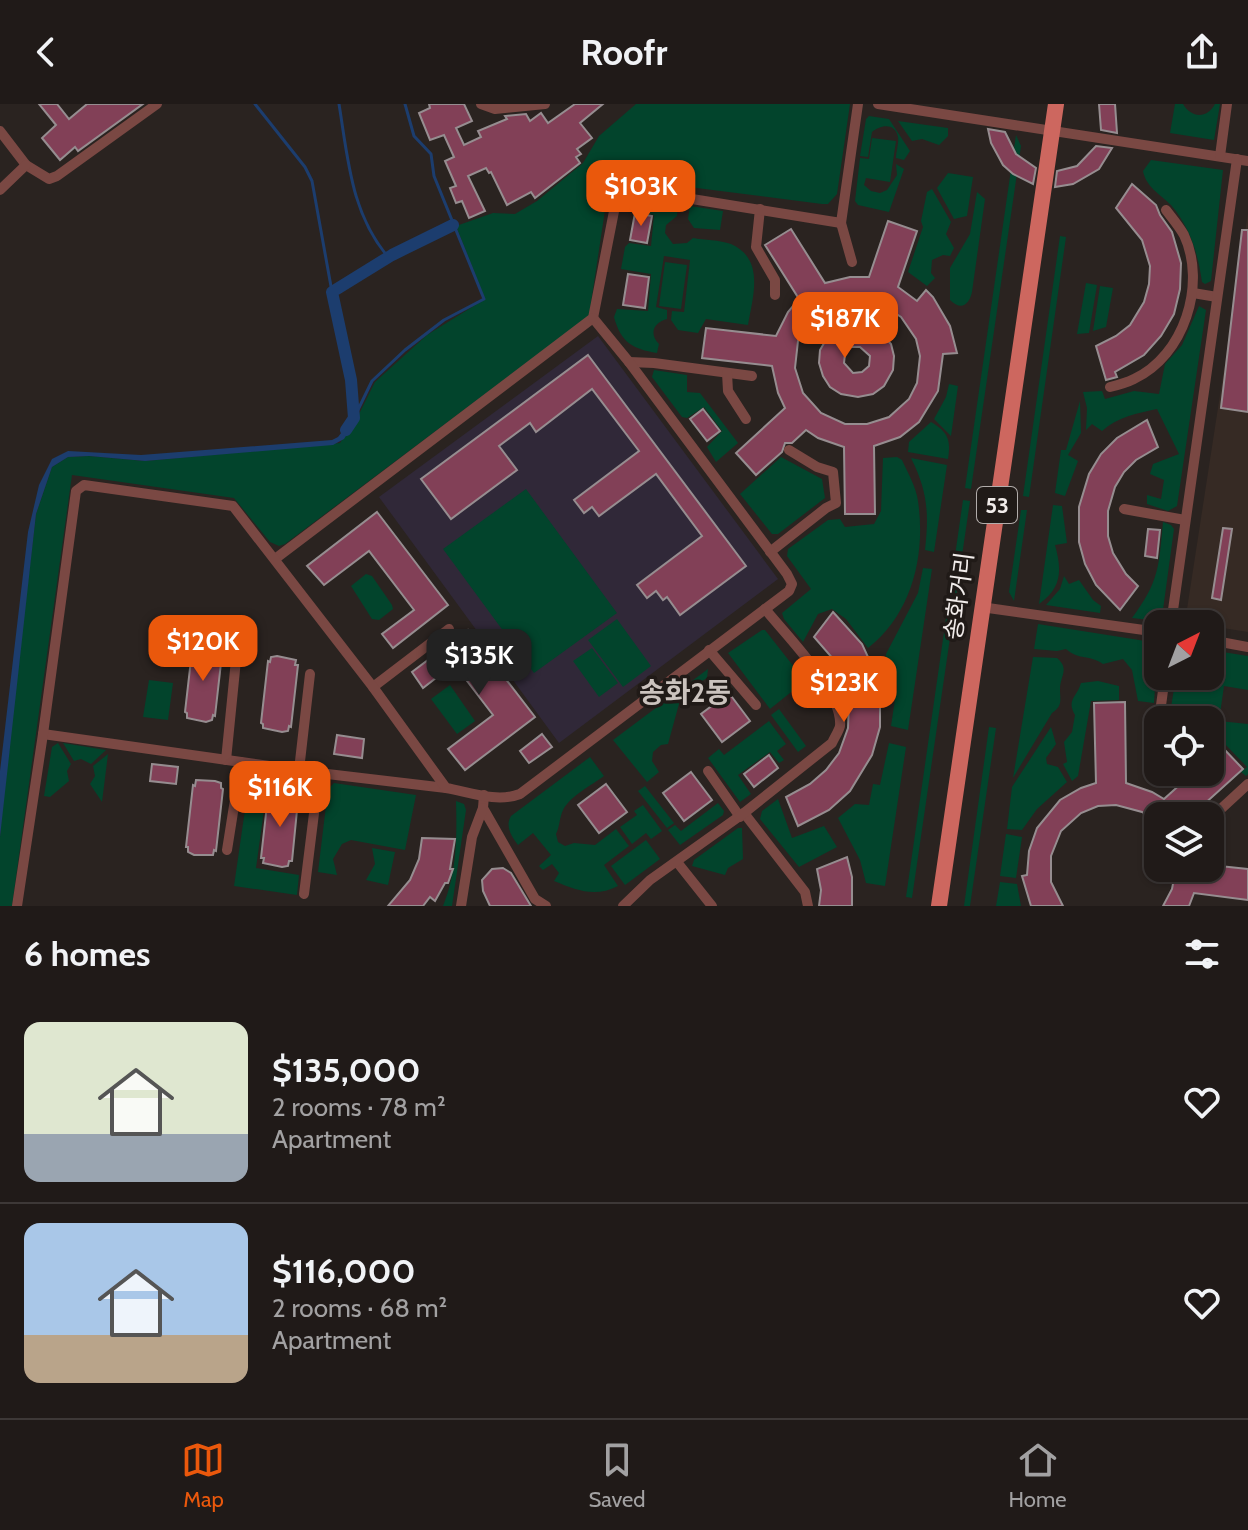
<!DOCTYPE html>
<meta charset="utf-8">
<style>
:root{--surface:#201a18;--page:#282321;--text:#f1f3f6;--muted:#a2a1a2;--line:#3d3837;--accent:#ea580c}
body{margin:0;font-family:Cabin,"Noto Sans KR",sans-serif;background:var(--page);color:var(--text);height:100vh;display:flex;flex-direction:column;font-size:30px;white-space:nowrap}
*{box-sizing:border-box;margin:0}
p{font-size:26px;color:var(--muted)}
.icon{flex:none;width:44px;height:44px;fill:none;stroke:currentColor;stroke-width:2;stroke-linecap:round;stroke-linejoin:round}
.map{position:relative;height:802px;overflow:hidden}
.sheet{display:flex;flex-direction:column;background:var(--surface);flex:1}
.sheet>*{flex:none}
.needle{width:52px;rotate:42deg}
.tools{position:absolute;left:1144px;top:506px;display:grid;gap:16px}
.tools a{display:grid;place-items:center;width:80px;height:80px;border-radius:16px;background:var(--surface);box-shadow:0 2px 6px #0004,0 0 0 2px var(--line);font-size:40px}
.price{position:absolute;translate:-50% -68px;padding:0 18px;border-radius:16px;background:var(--accent);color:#fff;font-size:26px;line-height:52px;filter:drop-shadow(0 2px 4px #0008)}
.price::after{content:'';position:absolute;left:50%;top:48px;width:24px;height:18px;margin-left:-12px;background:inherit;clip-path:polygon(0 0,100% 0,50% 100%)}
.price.selected{background:#222;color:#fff}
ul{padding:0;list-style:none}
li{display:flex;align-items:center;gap:24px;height:200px;padding:0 24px}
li+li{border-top:2px solid var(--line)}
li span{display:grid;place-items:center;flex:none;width:224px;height:160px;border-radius:16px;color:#555}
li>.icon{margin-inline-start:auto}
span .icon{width:96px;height:96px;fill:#fffc;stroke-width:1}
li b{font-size:34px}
h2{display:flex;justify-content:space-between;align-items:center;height:96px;padding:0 24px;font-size:34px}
header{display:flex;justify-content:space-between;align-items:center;height:104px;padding:0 24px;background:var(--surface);font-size:36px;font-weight:700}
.dock{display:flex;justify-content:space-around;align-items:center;height:112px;border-top:2px solid var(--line);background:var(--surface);font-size:22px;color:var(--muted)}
.dock a{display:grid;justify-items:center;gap:4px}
.dock .selected{color:var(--accent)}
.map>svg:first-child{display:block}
</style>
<header><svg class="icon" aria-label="back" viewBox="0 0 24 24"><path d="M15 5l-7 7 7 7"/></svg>Roofr<svg class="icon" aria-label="share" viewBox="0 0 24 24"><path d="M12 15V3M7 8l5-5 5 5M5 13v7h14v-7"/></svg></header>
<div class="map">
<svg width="1248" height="802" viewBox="0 0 1248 802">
<rect width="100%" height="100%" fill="#2a2320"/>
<path fill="#362a24" d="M1248,109V528L1210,522V520L1185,518Z"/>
<path fill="#302838" d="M598,232L778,475L559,639L379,393Z"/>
<g fill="#02442c">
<path d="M636,0H850L837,90L828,100H822L610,73L589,212L285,440L279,442L270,438L234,394L72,371L12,802H0V733L6,661L36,410L52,363L68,353L89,352L145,357L340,339L359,310L375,278L427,231L485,195L456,122L493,109L515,110L537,97L583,59L599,32Z"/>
<path d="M1175,0H1183C1191,14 1207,15 1215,0H1220L1214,36L1170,29Z"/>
<path d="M869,12L889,15L910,47L904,56L896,54C896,48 899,39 898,33C895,18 880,21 872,28L868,53L860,52L866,15Z"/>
<path d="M898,17L948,24V32L939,41L922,35L912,37Z"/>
<path d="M1016,31L1021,42L971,385L965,384Z"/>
<path d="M872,34L896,37L890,78L866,74L864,81L871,87L880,89L887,86L897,71L896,60L904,65L889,108L858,101L855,97L860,54L869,55Z"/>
<path d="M1151,56L1223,66L1211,177L1205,180L1202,178C1198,150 1190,123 1171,101C1160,90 1146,83 1143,67Z"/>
<path d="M948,69L973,73L967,112L954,115L937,84Z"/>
<path d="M932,85L951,118L946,130L954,144L950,152L943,151L932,156L931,169L935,174L927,182L908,168L923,123L921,117L927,88Z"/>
<path d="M977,88L985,95L972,188C969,201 961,207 950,196V164L970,130Z"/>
<path d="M635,94L678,101L677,112L666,121L665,129L673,140L687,139L693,134C704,136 720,136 731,140C765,155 753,192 748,221L706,215L698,229L678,226L671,216L672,207L684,208L690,156L664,152L656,203L667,206V215C653,219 649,230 659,240L657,249C633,245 621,239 614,213L617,205L648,207L651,170L621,165L625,143L629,139L651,142L654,111L629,106Z"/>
<path d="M690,102L723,107L720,126L694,124L688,115Z"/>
<path d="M1060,132L1066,133L1029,393L1023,392Z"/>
<path d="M665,158L687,161L681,205L659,202Z"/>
<path d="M1086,179L1097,181L1089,229L1077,230Z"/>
<path d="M1100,182L1113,184L1106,223L1093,227Z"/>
<path d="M1199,202L1206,206L1177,402L1168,407L1147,400V391L1161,395L1164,376L1150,370L1153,360L1179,350L1157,305C1138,309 1117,313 1102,327L1092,320L1086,326L1087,304L1083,288L1102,287L1105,295L1134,287L1159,290L1165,260L1182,241Z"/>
<path d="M654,266L687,271V288L700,289L738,339L716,358L707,343L722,327L704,303L687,314L682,313L652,273Z"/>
<path d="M949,280L958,282L951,332L934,315L946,293Z"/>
<path d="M1080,297L1081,329L1068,351L1078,357L1065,392L1055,389L1061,346H1066Z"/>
<path d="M931,318C948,328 951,336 948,355L908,348L909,338Z"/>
<path d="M781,353L822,375L825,394L778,430H772L740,390Z"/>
<path d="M897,353L902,356C908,369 916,383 918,397C926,451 912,510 868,544L846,515L832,505L818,510L803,538L784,515L782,509L811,485L787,452L788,445L828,416L840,415L845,423L874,420L881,407L883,354Z"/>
<path d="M911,354L947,361L934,448L925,446C929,410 928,388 911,354Z"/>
<path d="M526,385L617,509L534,569L443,445Z"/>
<path d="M963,396L970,397L912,794L906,793Z"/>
<path d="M1053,401L1062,402L1067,439L1055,441C1062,466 1062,484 1039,500Z"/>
<path d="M1021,406H1027L1014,497L1009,488Z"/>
<path d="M1163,418L1171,421L1174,425L1162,513L1158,517L1132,514C1159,478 1159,462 1163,418Z"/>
<path d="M923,464L932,465L908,626L891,622L897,582L883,575L886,550L918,489Z"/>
<path d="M366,470L372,472L392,501L393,505L379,516L372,515L351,482Z"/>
<path d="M1064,472L1069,480L1079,476L1093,496L1101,502L1100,509L1046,501L1060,485Z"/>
<path d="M617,515L651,562L623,583L588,536Z"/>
<path d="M1038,520L1158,539L1154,599L1138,597L1132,566L1123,555L1103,560C1089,550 1080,557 1066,545L1057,547L1034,545Z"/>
<path d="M762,526H765L805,577L770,605L728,549Z"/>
<path d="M592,544L618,579L599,593L573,557Z"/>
<path d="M1210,546L1248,552V586L1224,582L1219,617L1248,620V670L1246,672L1241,668L1247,663L1223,638L1210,649V616H1169L1176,572H1210Z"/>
<path d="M1033,553L1057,554C1070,565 1060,572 1060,585C1060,596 1063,602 1052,609L1013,674Z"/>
<path d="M708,565L707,574L682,589L668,640L661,641L653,648L652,657L659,668L647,678L613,636Z"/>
<path d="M149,576L173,579L168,616L143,613Z"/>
<path d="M1098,577L1119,582V596L1091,597L1078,672L1072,677L1063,660L1067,658L1064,638L1072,628L1075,611C1066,596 1077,593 1081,579Z"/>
<path d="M450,581L475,617L457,630L431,595Z"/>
<path d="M779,605L806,642L798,648L771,611Z"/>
<path d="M769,617L786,640L777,647L784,656L779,659L770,648L738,671L751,690L740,698L708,654L719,645L724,651Z"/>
<path d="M989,623L996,624L970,802H964Z"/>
<path d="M1051,623L1056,640L1046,654L1047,660L1058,663L1067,678L1037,705L1022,726L1007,725L1012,683Z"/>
<path d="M58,639L71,660L67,667L69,677L50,693L44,692L52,643Z"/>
<path d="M63,639L106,646L91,660L81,655L74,657Z"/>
<path d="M889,639L906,643L885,782L866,779L860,756L838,714L855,700L869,701L873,680L880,681Z"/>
<path d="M108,650L102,698L90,680L95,672L93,662Z"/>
<path d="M590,653L604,672C592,681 570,692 563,706C559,715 560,722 556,730L558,738L565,742L574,739L595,741L616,725L629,742L604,761L618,782C595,794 576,786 554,777L559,769L552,760L543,766L539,762L551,751L533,729L518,741C511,732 505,722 511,712Z"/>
<path d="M254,667L312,675L314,681L311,700L303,699L304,681L268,677L256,764L299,771L297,791L234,782L250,671Z"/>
<path d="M334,679L416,691L405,746L351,736L342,740L333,755L337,771L318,768L328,685Z"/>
<path d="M645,682L674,719L667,724L638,687Z"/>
<path d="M778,695L792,734L824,722L837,743L799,763L760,715L762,707Z"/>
<path d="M456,697L464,700L466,706L452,802H443C457,768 457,733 456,697Z"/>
<path d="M718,699L724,707L723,711L680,741L668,726L675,721L681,727Z"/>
<path d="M643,701L662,727L651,735L646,729L632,740L620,723L637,711L634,707Z"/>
<path d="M738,724H742L743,755L728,764L725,771L692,762L694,756Z"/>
<path d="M1006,730L1022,733L1016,774L1000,772Z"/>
<path d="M646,736L660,755L625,781L611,762Z"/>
<path d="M372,744L395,748L388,781L366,776L375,760Z"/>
<path d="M1000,778L1017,780L1021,802H996Z"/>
</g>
<path fill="#1c3d6e" d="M352,315L356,316L344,335L333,341L145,357L89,352L68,353L52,363L36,410L0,733V667L28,428L39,381L52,355L68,347L141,351L332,336L338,333Z"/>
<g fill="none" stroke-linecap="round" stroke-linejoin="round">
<g stroke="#1c3d6e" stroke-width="3">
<path d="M255,0L305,63L312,77L332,188"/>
<path d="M339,0C348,55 351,110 389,154"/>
<path d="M354,314L372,277L405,246L444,216L484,195L434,72L431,50L414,32L405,0"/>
</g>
<path stroke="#1c3d6e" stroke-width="12" d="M346,326L354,314L351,276L332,188L392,151L453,121"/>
</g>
<g fill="#824057" stroke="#968d90" stroke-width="2" fill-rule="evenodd">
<path d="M39,0H57L69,15L87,0H143L78,47L75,43L60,56L42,34L56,21Z"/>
<path d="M429,0H464L472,17L456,24L464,41L481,33L478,27L507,15L505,12L526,10L530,17L541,9L548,19L575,0H603L580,19L592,34L577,45L581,50L576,53L580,59L535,94L531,88L507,101L491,68L489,69L486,64L468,72L485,107L469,114L462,97L456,99L450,84L456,82L445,57L454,53L444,31L430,36L419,9L430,4Z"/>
<path d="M1099,0H1115L1117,29L1101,26Z"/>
<path d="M988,25L1005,28L1016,50L1036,64L1033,80L1013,70L1003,61L991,39Z"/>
<path d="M1096,42L1112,44L1099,65L1073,80L1055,83L1057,67L1077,62Z"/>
<path d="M1132,80L1156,101L1160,111L1172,128L1181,159L1180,185L1174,210L1161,232L1144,251L1115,268L1117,273L1106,276L1096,242L1116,232L1130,221L1144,198L1149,180L1150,162L1142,136L1116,104Z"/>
<path d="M635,109L652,112L647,139L630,136Z"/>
<path d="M888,117L917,127L898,183L917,197L926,186L933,193L950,222L957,249L943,250L938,287L919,318L900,333L874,342L875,410H845L844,343L818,334L806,326L792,339H785L782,348L756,371L736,349L785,304L778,289L772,262L702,254L706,224L776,232L788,208L799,195L765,141L791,125L825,179L850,173H869ZM852,195L878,198L901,213L916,235L920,252L917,279L909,295L889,313L867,320H845L821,309L803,289L795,264L798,237L812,214L834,199Z"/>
<path d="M1242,126H1248V308L1221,304Z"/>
<path d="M628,170L649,173L645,204L623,201Z"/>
<path d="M853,218L864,219L878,225L891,240L894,252L893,266L884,282L873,290L858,293L841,290L830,283L823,272L819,259L820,246L830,229L840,222ZM851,243H860L870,252L869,262L862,268L853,269L844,259L845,250Z"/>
<path d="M588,251L746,462L680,511L667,493L663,496L656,487L647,494L637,481L702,432L656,370L599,412L592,403L584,409L574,396L639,347L592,285L536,328L530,319L499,342L517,366L451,415L421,375Z"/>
<path d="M703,305L720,327L707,337L690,315Z"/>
<path d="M1147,316L1158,343L1136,356L1124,368L1115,383L1108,407V432L1113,449L1126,470L1138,482L1120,506L1096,481L1085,460L1079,438V403L1089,370L1101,350L1117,334Z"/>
<path d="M377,408L448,501L393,544L382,530L414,506L369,447L324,481L307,462Z"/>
<path d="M1223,424L1232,425L1221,496L1212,494Z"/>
<path d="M1148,425L1160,426L1157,454L1145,452Z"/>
<path d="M833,508L862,540L874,566L880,594V623L872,651L850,687L829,706L798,722L786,693L810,680L826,666L839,649L848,624L849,597L844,576L835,557L814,533Z"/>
<path d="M468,526L535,613L465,666L448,645L493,611L454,560L423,584L412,568Z"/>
<path d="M201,541L220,545V550H222L215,612L213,611L212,616L206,618L187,614V609L185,608L192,547H194L195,542Z"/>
<path d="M277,552L296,556L295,561H298L291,623L289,622L288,627L282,628L263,624V620L261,619L268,557L270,558L271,553Z"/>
<path d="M729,589L750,617L722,638L701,610Z"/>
<path d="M1125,598L1126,679L1152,688L1164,695L1194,668H1210V654L1222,643L1243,665L1191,712H1158V720L1142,708L1116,701L1098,702L1081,709L1061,727L1051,752V778L1063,802H1031L1022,772L1027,771L1029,747L1037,724L1060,696L1081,684L1096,679L1094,599Z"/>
<path d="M542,630L552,643L529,659L520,647Z"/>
<path d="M337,631L364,635L362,654L334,650Z"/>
<path d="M769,651L778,664L754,683L744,670Z"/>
<path d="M152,660L178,663L176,680L150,677Z"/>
<path d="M691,668L712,696L684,717L663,689Z"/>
<path d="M196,676L215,677L221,679V684L223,685L216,747L214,746L213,751H194L188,748V743H186L193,681L195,682Z"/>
<path d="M606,680L627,708L599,729L578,701Z"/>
<path d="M278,686L296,690V695L298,696L292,757H289L288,762L282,763L263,759L264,754H261L268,692H271V687Z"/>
<path d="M422,734L455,735L450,765H453L448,779H445L435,797L430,793L423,802H388L410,776L419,755Z"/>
<path d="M847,753L852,773V802H819L821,786L817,765Z"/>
<path d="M1210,761L1248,765V796L1194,789L1189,802H1163L1172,785L1176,764H1210Z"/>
<path d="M503,764L511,769L531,802H490L483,787L482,776L492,765Z"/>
</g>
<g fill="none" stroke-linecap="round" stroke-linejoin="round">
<g stroke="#7a4843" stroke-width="10">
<path d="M481,0L495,5L545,0"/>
<path d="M878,0L1248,57"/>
<path d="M0,27L26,61L49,75L57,72L157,0"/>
<path d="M1220,52L1227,0"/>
<path d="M0,86L26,61"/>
<path d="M760,105L756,143L775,176V191"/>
<path d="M841,119L852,158"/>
<path d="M1193,189L1217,193"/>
<path d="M629,258L654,259L752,272"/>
<path d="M727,269L728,287L746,315"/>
<path d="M1110,283C1118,281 1126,279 1134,275C1184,252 1207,180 1184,131C1179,122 1172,114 1166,106"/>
<path d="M1124,405L1185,416"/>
<path d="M770,448L826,404L836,399L833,368L817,363L789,346"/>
<path d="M275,455L593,214L618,87L630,85L841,119L858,0"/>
<path d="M981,503L1158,528"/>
<path d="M1171,520L1237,55"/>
<path d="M1210,536L1248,543"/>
<path d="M709,546L756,601"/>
<path d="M373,583L449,525"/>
<path d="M1159,616L1165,572"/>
<path d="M43,630L319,669L446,684"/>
<path d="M226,656L236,556"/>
<path d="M299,666L310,570"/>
<path d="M708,667L740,713"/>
<path d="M1151,675L1158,625"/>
<path d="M484,691L483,704L535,795L546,802"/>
<path d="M744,709L805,788L808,802"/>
<path d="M1210,715L1248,680"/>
<path d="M227,746L241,658"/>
<path d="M677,758L712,802"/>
<path d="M304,790L319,669"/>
<path d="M17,802L43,630L76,387L84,381L233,402L373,583L446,684C469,688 497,699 520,690L789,487L792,480L787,470L629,258L593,214"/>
<path d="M461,802L472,733L483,704"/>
<path d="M623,802L650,776L744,709L832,639C834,634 839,627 840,622C843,588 786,531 765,505"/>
</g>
<path stroke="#cd675f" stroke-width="16" d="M939,802L1056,0"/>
</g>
<g text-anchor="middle" stroke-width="7" stroke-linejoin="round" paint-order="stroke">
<rect fill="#201a17" stroke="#b2adab" stroke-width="2" x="977" y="383" width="40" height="36" rx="6"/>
<g font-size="22" font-weight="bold" fill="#f1ecea">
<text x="997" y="409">53</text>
</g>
<g font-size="24" fill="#f1ecea" stroke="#201a17">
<text transform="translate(959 492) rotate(-82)" y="8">송화거리</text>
</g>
<g font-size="28" font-weight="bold" fill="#cbc3be" stroke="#201a17">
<text x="685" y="598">송화2동</text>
</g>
</g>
</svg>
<div class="tools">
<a><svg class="needle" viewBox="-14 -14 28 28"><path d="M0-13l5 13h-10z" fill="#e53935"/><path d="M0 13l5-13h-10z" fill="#a2a1a2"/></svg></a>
<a><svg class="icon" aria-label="locate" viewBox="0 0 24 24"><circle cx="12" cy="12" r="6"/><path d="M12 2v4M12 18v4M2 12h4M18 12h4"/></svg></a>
<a><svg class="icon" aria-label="layers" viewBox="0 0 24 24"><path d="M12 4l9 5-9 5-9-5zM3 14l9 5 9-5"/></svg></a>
</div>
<b class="price" style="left:641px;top:124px">$103K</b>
<b class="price" style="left:845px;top:256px">$187K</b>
<b class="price" style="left:203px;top:579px">$120K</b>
<b class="price selected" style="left:479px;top:593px">$135K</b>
<b class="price" style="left:844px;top:620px">$123K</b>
<b class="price" style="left:280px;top:725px">$116K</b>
</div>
<section class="sheet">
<h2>6 homes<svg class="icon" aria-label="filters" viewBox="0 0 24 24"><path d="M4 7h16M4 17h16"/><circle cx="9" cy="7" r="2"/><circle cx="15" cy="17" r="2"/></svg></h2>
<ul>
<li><span style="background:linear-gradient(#dfe7d0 70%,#9aa5b1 0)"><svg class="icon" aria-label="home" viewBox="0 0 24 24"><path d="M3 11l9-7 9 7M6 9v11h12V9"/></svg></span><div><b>$135,000</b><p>2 rooms · 78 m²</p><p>Apartment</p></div><svg class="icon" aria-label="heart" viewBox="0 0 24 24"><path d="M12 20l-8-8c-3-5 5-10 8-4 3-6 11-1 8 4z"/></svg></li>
<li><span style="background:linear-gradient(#a9c7e8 70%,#b9a48a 0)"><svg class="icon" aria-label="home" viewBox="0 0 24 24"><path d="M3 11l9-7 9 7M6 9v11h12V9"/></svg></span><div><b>$116,000</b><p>2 rooms · 68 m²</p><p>Apartment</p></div><svg class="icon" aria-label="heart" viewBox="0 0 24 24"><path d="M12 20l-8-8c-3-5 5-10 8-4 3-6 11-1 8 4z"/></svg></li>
</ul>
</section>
<nav class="dock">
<a class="selected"><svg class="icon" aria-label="map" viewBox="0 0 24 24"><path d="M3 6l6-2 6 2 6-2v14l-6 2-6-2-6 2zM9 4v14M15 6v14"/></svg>Map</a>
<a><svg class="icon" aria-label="saved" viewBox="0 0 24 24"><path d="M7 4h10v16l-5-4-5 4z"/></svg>Saved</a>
<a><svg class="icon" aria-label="home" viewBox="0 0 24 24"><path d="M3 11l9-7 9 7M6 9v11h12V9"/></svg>Home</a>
</nav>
